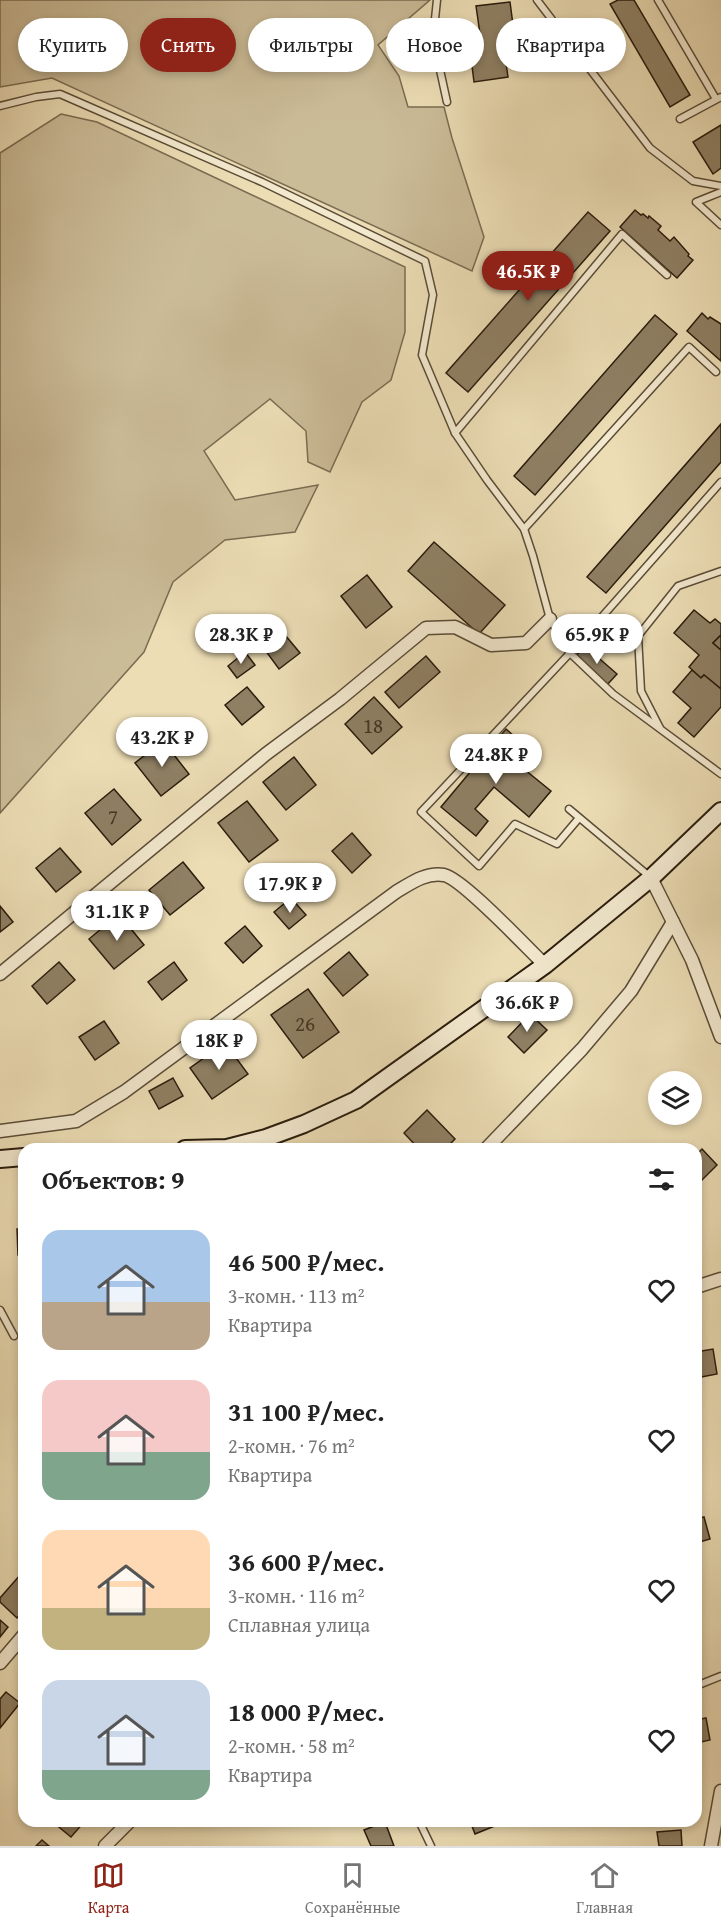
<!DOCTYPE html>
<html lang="ru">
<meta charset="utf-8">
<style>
:root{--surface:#fff;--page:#f2f2f2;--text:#222;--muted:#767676;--line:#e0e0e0;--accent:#8f2418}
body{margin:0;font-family:"Gentium Book Plus",serif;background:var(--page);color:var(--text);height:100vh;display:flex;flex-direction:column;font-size:22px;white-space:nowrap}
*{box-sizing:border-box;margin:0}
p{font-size:20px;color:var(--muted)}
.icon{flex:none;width:33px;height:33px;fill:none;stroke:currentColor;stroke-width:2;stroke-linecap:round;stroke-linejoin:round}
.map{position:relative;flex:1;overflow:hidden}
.panel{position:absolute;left:18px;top:1143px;width:684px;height:684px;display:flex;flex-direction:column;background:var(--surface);border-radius:18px;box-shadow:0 3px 9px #0003}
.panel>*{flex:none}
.top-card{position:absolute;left:18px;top:18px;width:686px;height:54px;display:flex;gap:12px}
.fabs{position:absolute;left:648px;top:1071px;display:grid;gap:12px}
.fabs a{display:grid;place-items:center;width:54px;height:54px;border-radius:50%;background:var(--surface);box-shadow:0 3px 9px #0003;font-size:30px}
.price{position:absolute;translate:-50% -51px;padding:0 14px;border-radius:21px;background:#fff;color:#222;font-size:20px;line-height:39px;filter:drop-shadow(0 2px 3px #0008)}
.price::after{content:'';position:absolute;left:50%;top:36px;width:18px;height:14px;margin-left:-9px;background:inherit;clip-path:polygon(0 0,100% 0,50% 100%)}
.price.current{background:var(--accent);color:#fff}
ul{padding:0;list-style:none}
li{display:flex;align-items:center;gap:18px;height:150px;padding:0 24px}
li span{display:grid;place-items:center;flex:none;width:168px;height:120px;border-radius:18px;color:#555}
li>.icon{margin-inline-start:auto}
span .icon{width:72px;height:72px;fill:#fffc;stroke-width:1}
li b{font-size:26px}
h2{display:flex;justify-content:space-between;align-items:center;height:72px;padding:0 24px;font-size:26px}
.tag{padding:0 21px;border-radius:27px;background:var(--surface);box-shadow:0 3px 9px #0003;font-size:21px;line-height:54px}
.tag.current{background:var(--accent);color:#fff}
.tab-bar{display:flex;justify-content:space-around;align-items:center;height:84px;border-top:2px solid var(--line);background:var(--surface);font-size:16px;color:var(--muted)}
.tab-bar a{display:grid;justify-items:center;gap:3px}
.tab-bar .current{color:var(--accent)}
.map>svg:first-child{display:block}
</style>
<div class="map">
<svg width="721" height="1846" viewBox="0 0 721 1846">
<rect width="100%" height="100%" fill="#ecddb5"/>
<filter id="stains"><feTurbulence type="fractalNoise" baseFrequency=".00333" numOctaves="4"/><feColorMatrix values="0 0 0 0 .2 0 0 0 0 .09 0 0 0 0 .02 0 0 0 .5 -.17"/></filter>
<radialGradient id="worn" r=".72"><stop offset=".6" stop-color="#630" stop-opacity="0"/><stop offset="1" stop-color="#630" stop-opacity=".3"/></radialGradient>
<g fill="#cbbc98" stroke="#7a6c52" stroke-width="1.5">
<path d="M0,0H430L378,45L399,76L408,107H444L452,138L484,237L472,271L52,78L0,87Z"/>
<path d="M61,114L97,122L405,267V332L391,380L362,402L330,472L308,462L306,431L270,399L204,451L235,500L318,485L295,532L225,540L173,582L144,652L0,813V153Z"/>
</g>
<g fill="#8f8064" stroke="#2a1c0d" stroke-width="1.5">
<path d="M618,0H634L690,95L670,107L610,4Z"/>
<path d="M510,2L515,40L503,42L508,77L474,82L469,42L481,41L476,6Z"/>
<path d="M721,125V168L713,174L693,142Z"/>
<path d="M635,210L641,215L643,214L648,218L649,216L661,226L658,230L670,241L674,237L689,254L688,256L693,260L677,278L620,227Z"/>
<path d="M588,212L610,231L468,392L446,373Z"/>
<path d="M702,313L708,319L710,317L721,324V361L687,331Z"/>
<path d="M655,315L677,334L535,495L514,476Z"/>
<path d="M721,424V462L606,593L587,577Z"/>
<path d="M434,542L505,605L479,634L408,571Z"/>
<path d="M367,575L392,607L366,628L341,596Z"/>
<path d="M694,610L710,623L715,619L721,624V635L713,643L721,650V689L704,675L701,678L689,667L699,655L674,633Z"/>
<path d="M285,635L300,653L279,669L265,650Z"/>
<path d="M721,635V650L713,643Z"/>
<path d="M585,646L617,674L607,685L576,656Z"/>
<path d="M245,652L255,665L237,678L228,666Z"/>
<path d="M426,656L440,672L399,708L385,692Z"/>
<path d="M692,670L701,678L704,675L721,689V707L694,737L678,723L691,708L673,692Z"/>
<path d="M247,687L264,707L242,725L225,705Z"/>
<path d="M374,697L402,727L372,754L345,724Z"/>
<path d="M506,729L526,747L514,761L551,791L529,817L494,787L475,809L488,821L476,836L441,807Z"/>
<path d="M163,741L189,774L161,796L135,763Z"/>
<path d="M294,757L316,785L286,810L263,782Z"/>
<path d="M114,789L141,820L112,845L85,813Z"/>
<path d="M247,801L278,840L249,862L218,823Z"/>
<path d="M352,833L371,855L352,873L332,851Z"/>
<path d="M60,848L81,872L56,892L36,868Z"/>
<path d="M183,862L204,888L170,915L149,890Z"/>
<path d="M291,898L306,915L289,929L274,912Z"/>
<path d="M0,906L13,922L0,932Z"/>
<path d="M119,914L144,945L114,969L89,939Z"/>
<path d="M245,926L262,946L243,963L225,943Z"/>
<path d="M349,952L368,975L343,996L324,973Z"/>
<path d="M59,962L75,980L47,1004L32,986Z"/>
<path d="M174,962L187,980L162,1000L148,982Z"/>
<path d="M308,989L339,1032L303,1058L271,1015Z"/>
<path d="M530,1014L547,1030L524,1053L508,1037Z"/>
<path d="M104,1021L119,1043L95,1060L79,1037Z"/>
<path d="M225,1043L248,1074L212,1099L190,1068Z"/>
<path d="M173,1078L183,1096L159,1109L149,1091Z"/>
<path d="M427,1110L455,1139L445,1149H419L404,1133Z"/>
<path d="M702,1149L717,1165L700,1182L696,1177V1155Z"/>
<path d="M17,1229H24V1255H18Z"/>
<path d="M713,1349L717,1374L696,1378V1352Z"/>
<path d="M704,1517L710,1539L696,1543V1519Z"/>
<path d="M21,1574L24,1576V1610L17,1618L0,1602V1598Z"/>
<path d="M0,1620L8,1627L0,1637Z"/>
<path d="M6,1692L20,1703L0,1728V1699Z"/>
<path d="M706,1718L710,1740L696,1743V1720Z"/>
<path d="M55,1821H85L71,1837L54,1823Z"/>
<path d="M470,1821H501L502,1823L475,1834Z"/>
<path d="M385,1822L394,1846H371L364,1830Z"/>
<path d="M681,1830L682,1846H659L657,1832Z"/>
<path d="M42,1840L49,1846H36Z"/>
</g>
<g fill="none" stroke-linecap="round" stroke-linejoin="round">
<g stroke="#5a4c37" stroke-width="9">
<g id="service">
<path d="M437,0L433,38L447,102"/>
<path d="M537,0L650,148L693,181L721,186"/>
<path d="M658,0L716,99"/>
<path d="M0,106L36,97L60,94L262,182L425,261L433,295L422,355L455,433L487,480L524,529L533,556L550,619L570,653L613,694L721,774"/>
<path d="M680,119L721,97"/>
<path d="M721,192L696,202L721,225"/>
<path d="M455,433L622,234L667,275"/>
<path d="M524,529L689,347L716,372"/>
<path d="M660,728L641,691L638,636L678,586L721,571"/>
<path d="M569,809L649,876"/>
<path d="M579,818L557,844L515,824L479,866L421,812L570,653L721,482"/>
<path d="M0,1310L14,1336"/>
<path d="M696,1686L721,1676"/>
<path d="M419,1821L431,1846"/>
</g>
</g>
<g stroke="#5a4c37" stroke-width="15">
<g id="minor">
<path d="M651,878L692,960L721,1037"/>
<path d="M0,974L266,754L340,699L426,628L455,627L491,645L526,643L550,619"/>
<path d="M0,1131L76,1121L124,1092L396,892C411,883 426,872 444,875C463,879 527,948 545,965"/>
<path d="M486,1149L582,1049L631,991L673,922"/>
<path d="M696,1287L721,1279"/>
<path d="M0,1663L24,1635"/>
<path d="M105,1846L130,1821"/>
<path d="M711,1846L721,1791"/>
</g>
</g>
<g stroke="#2a1c0d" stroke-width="20">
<g id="secondary">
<path d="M185,1149L227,1148L266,1138L304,1124L356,1100L545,965L651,878L721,811"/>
<path d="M0,1159L24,1157"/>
</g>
</g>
<use href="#service" stroke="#f3e9cf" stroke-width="6"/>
<use href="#minor" stroke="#f3e9cf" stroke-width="12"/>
<use href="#secondary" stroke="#f3e9cf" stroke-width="16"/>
</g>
<g text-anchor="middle" stroke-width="5" stroke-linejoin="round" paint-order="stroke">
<g font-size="21" fill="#433523">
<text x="373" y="733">18</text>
<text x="113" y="824">7</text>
<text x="305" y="1031">26</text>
</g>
</g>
<rect width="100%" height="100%" filter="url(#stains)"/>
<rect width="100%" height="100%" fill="url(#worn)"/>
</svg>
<div class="fabs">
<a><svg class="icon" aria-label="layers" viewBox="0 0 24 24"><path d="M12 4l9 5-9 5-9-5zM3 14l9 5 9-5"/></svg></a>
</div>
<b class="price current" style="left:528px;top:302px">46.5K ₽</b>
<b class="price" style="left:241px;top:665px">28.3K ₽</b>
<b class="price" style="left:597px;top:665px">65.9K ₽</b>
<b class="price" style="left:162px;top:768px">43.2K ₽</b>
<b class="price" style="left:496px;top:785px">24.8K ₽</b>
<b class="price" style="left:290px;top:914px">17.9K ₽</b>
<b class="price" style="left:117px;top:942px">31.1K ₽</b>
<b class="price" style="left:527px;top:1033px">36.6K ₽</b>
<b class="price" style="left:219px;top:1071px">18K ₽</b>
<div class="top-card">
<a class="tag">Купить</a>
<a class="tag current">Снять</a>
<a class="tag">Фильтры</a>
<a class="tag">Новое</a>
<a class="tag">Квартира</a>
</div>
<section class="panel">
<h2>Объектов: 9<svg class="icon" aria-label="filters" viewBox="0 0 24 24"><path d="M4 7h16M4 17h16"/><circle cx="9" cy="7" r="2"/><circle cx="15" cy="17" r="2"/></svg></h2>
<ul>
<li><span style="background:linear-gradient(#a9c7e8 60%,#b9a48a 0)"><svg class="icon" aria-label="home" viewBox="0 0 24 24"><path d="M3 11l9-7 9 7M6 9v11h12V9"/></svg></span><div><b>46 500 ₽/мес.</b><p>3-комн. · 113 m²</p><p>Квартира</p></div><svg class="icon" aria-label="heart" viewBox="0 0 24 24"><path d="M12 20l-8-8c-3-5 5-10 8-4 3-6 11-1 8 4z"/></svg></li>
<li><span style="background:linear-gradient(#f6c9c9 60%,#7fa58c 0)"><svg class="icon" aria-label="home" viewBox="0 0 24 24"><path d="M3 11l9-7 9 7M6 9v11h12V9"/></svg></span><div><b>31 100 ₽/мес.</b><p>2-комн. · 76 m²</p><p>Квартира</p></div><svg class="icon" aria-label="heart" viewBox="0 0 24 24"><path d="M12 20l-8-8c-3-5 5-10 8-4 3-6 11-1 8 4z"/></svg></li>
<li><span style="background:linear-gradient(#ffd9b3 65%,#c2b280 0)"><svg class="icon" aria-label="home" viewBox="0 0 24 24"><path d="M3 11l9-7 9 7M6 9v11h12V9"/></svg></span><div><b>36 600 ₽/мес.</b><p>3-комн. · 116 m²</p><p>Сплавная улица</p></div><svg class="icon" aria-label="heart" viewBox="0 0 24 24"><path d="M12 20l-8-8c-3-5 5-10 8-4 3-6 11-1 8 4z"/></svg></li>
<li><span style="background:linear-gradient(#c9d6e8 75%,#7fa58c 0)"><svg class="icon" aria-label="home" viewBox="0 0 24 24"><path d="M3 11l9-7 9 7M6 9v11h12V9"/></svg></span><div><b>18 000 ₽/мес.</b><p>2-комн. · 58 m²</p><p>Квартира</p></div><svg class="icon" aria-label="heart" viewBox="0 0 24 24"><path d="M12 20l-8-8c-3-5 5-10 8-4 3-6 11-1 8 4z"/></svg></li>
</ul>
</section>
</div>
<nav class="tab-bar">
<a class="current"><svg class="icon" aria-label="map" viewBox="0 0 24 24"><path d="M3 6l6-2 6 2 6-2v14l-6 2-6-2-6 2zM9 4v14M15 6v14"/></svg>Карта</a>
<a><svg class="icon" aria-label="saved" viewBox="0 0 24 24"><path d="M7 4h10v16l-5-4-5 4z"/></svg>Сохранённые</a>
<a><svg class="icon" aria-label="home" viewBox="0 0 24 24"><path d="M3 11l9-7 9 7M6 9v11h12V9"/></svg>Главная</a>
</nav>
